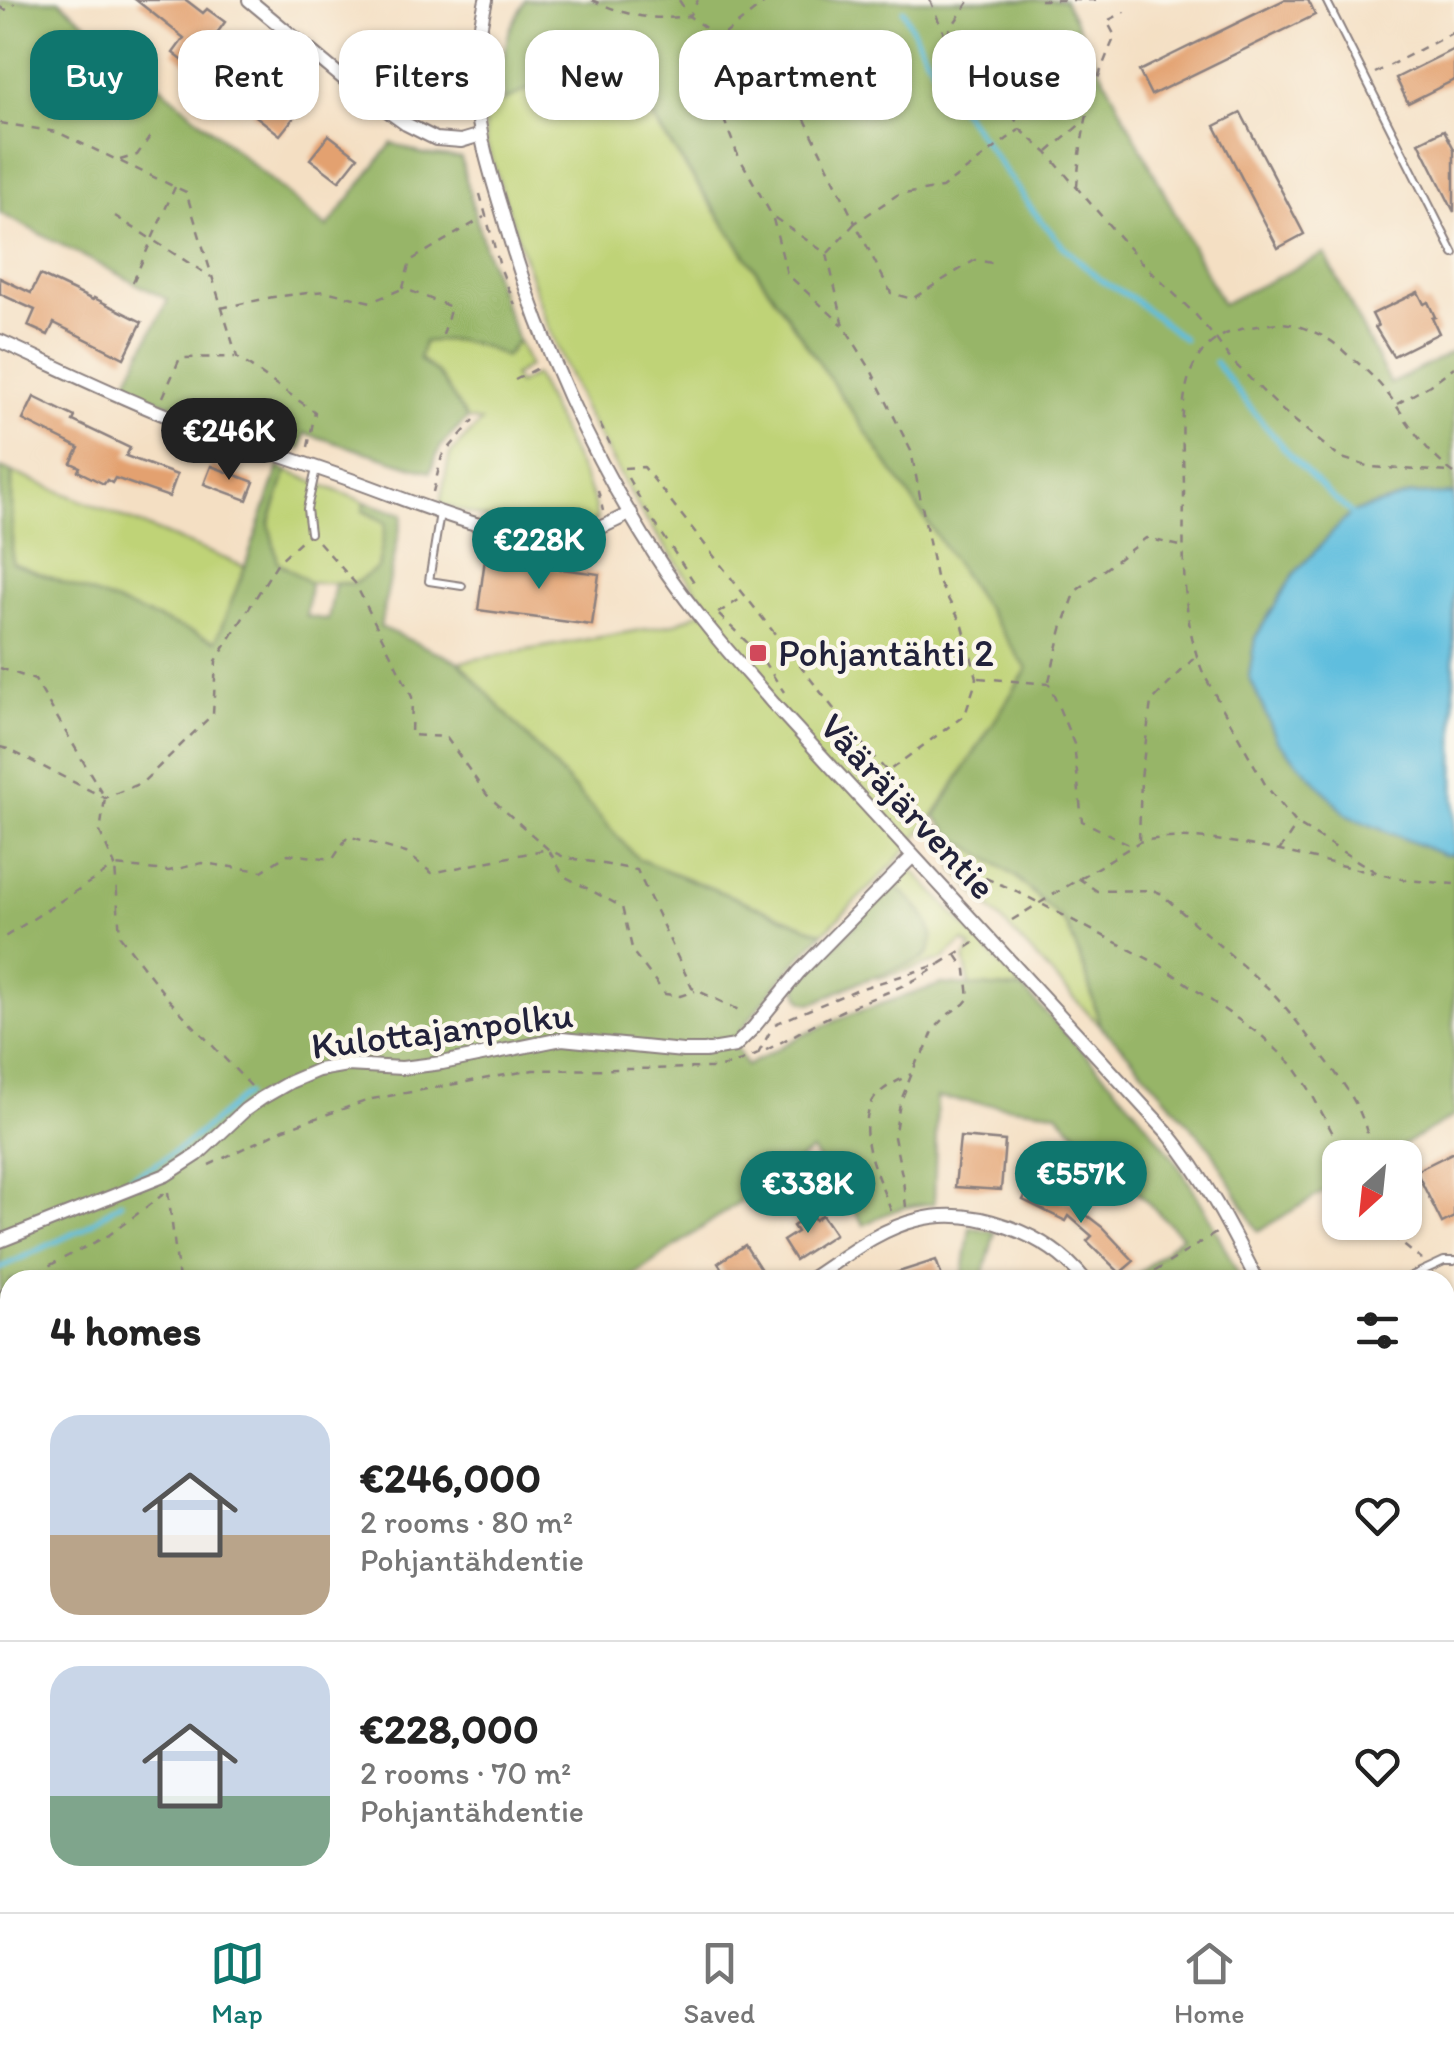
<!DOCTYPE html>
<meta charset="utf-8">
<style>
:root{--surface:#fff;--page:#f2f2f2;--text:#222;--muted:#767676;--line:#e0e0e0;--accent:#0f766e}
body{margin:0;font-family:Itim,sans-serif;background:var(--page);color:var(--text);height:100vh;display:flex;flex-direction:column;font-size:38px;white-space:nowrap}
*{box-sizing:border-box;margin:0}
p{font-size:32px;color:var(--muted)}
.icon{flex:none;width:55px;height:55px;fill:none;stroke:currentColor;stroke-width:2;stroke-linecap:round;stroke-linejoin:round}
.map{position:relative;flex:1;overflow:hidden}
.sheet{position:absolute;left:0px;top:1270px;width:1455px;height:642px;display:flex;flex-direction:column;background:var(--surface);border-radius:30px 30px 0 0;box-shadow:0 2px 8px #0004}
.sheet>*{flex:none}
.banner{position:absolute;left:30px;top:30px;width:1395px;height:90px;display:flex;gap:20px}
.needle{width:65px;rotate:207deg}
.fabs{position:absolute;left:1322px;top:1140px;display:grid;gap:20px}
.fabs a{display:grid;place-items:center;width:100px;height:100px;border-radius:20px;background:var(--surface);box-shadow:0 2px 8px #0004;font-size:50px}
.price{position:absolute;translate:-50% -85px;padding:0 22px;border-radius:35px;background:var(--accent);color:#fff;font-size:32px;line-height:65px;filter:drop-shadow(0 2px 5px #0008)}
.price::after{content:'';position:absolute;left:50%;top:60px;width:30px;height:22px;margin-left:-15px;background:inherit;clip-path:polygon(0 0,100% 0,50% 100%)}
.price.selected{background:#222;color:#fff}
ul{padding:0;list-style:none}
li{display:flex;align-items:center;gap:30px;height:250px;padding:0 50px}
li+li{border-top:2px solid var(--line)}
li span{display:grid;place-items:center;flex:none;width:280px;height:200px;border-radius:30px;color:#555}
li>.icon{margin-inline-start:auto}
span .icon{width:120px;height:120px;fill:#fffc;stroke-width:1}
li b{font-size:42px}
h2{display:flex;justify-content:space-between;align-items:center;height:120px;padding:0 50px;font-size:42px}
.chip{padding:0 35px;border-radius:30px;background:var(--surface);box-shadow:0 2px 8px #0004;font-size:35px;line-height:90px}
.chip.selected{background:var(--accent);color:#fff}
.dock{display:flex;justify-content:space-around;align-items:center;height:140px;border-top:2px solid var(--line);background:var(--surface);font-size:28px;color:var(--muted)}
.dock a{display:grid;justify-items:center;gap:5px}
.dock .selected{color:var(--accent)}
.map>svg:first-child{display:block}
</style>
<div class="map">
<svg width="1454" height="1912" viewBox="0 0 1454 1912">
<rect width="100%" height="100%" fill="#fbf7ec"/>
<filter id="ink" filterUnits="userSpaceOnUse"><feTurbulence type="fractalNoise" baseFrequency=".01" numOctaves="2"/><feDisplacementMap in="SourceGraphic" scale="20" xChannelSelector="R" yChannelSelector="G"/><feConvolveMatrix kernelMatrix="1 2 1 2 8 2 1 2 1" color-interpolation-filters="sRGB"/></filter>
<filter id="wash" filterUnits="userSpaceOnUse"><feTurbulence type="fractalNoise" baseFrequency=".0048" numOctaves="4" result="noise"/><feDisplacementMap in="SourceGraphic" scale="40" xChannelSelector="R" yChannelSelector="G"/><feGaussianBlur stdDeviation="2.25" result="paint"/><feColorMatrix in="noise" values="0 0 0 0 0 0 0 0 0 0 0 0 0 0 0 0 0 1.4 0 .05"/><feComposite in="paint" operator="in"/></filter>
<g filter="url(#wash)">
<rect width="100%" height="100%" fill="#f4dfc3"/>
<g fill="#bfd377" stroke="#707a59" stroke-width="2.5">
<path d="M607,52L1028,669L934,816L894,864L823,933L638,859L459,662L674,624L709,608L644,517L584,410L545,319L486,143L483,110Z"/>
<path d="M441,339L482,344L505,357L518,340L529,366L513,376L518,384L535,375L593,498L597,520C548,543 488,519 440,504L450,454L481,422L467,419L439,375L419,358L424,342Z"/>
<path d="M287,471L365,502L363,511L386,523L378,568L355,583H310L278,562L269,524Z"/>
<path d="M12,472L245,567L216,642L12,563Z"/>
<path d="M952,835L1016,877L1067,925L1086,974L1100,1026L955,871Z"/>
<path d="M908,871L915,872L1023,989L970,986L964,959L972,948L964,941L942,960L880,978L872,977L921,960L928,955L931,945L919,908L894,885Z"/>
</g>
<g fill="#97b568" stroke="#5c6c52" stroke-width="2.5">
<path d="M0,0H59L327,228L392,143L421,154L461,158C475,223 493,278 518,340L505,357C478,342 456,337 424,342L419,359L439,375L467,419L441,446L430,472L305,433L301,449L123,388L168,300L0,213Z"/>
<path d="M525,0H1064L1222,304L1325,254L1390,384L1454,351V494L1411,495L1351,513L1294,574L1255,638L1444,855L1454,854V1116L1382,1157L1340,1158V1182L1258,1231L1211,1149L1123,1048L1100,1026L1086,974L1067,925L1016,877L952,835L935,816L1027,669L608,52L504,101L499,74L510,29Z"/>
<path d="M279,467L287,471L269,524L278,562L310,583L306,616L328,620L335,584L355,583L378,568L386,523L363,510L365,502L403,514L380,627L459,662L638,859L823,933L789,969L738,1034L737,1048L746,1066L803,1035L851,1014L942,984L1023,989C1069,1038 1118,1085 1159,1139C1193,1182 1217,1231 1241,1280H1131L1182,1236L1056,1112L937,1098L934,1204C907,1204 887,1212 864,1225L812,1151L627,1280H10V1902H859L864,1912H0V468L12,472V563L216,641L245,567Z"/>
<path d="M894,885C914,900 951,937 921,960L854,984L816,1002L809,1003L802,1000L796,986Z"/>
<path d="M970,1227L995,1232L982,1280H962Z"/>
<path d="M1167,1903H1255L1257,1906L1270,1912H1172Z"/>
</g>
<path fill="#5fbede" stroke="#40708c" stroke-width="2.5" d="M1454,494V854L1444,855L1348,816L1277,740L1249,676L1255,638L1294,574L1351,513L1411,495Z"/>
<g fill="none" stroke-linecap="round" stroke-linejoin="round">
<g stroke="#5fbede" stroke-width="5">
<path d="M903,10L925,55L953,98L1034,212L1063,246L1100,280L1132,298L1184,339"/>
<path d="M1215,362C1257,416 1297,470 1351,513"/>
<path d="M130,1177L155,1165L187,1143L246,1094"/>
<path d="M0,1268L83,1229L121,1202"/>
</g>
</g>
<g id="blocks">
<g fill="#e3a16f">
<path d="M136,0H186L203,13L207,9L225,22L212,40L229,52L208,80L173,53L184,38Z"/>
<path d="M1284,0H1308L1315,15L1151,95L1139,71Z"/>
<path d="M395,43L429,71L413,90L380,62Z"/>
<path d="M1454,49V80L1408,103L1396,78Z"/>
<path d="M271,89L299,111L280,135L252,113Z"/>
<path d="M1241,113L1304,234L1278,248L1215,126Z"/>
<path d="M1444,130L1454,149V212L1419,142Z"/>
<path d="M329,135L358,157L339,181L310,159Z"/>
<path d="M40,275L93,300L94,298L142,322L124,358L54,323L48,335L28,326L35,310L0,294V278L31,293Z"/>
<path d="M1418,292L1424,304L1428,302L1435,317L1432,318L1439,333L1393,356L1375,327L1378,326L1372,314Z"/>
<path d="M34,397L75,417L73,421L130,448L126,456L177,475L169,497L115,478L112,483L107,480L104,484L78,471L80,467L71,463L79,448L23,420Z"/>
<path d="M211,466L254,482L247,500L204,484Z"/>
<path d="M485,559L599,574L592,625L478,610Z"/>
<path d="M960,1137L1005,1141L1001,1190L955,1187Z"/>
<path d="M1454,1152V1217L1442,1223L1416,1171Z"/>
<path d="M1031,1184L1065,1202L1066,1200L1076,1207L1102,1227L1134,1261L1120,1273L1087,1241L1092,1236L1069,1216L1066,1221L1023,1200Z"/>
<path d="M811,1214L815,1220L822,1215L835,1234L795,1260L783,1241L797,1232L793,1226Z"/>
<path d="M745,1245L763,1273L753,1280H729L718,1263Z"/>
<path d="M936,1260L943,1280H883V1277Z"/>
</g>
</g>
</g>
<g filter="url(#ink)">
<use href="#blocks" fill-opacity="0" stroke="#8b807f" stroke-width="2.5"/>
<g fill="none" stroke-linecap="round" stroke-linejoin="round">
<g stroke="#8b807f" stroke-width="10">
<g id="service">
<path d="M1326,0L1454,254"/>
<path d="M440,513L429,581L462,586"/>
<path d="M310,533L307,509L316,469"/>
<path d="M1403,1280L1444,1261H1454"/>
<path d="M1445,1408L1454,1425"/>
</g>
</g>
<g stroke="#8b807f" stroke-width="16">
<g id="minor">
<path d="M249,0L350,84L406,124L436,139L461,141L481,135"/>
<path d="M486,0C479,32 473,64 476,98C479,135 490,172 501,208C536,336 593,463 667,573C699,619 736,660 772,702L1167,1132C1205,1178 1230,1227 1257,1280"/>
<path d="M0,341C53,365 106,391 160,413C224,438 290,458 354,481C416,503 493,538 559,537C585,537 609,524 631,513"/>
<path d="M0,1241L166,1175L197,1155L245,1110L262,1098L290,1082L318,1070L347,1065L402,1068L442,1063L562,1039L683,1051H705L735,1046L753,1028L799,972L913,856"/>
<path d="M809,1280C843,1258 878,1229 917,1220C975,1205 1048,1234 1085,1280"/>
<path d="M1445,1649L1454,1668"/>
<path d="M1445,1756L1454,1752"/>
<path d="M1016,1902L1020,1912"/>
</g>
</g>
<g stroke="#8b807f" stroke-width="2.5" stroke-dasharray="8 8" stroke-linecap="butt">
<path d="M592,0C627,16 651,21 689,16L756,65L800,109L855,223L897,195L942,188L1019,130"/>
<path d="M679,0L689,16L698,0"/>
<path d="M768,0L720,38L714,94L737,153L772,216L827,254L844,326L871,370L911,451L936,577L963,626L977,678L965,715L887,772"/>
<path d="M930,0L945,36L963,47L1006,101L1020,129L1047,153L1141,262L1195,314L1216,339L1231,360L1283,411L1339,457L1370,467L1452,472"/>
<path d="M1040,0H1101"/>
<path d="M0,7L5,10L15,4"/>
<path d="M946,35L970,0"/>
<path d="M1375,73L1454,32"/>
<path d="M0,123L57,132L186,192L237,357L315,412L308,447"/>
<path d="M1048,152L1084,121"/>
<path d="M120,160L137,155L152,134"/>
<path d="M1077,187C1081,126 1091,91 1115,36L1107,21L1125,12"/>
<path d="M480,194L500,267L515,305"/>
<path d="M115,216L211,277"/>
<path d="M773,219L787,274L843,325"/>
<path d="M828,253L855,223L891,293L912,299L975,260L992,263"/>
<path d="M133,282L175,187"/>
<path d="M221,308L273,297L325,291L371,302L402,289"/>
<path d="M443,335L451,307L403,288L410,261L484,217"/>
<path d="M515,380L540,367"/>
<path d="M163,397L180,358L235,357"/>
<path d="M1397,404L1430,385L1454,367"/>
<path d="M600,424L610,444"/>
<path d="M624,468L644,467L852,732L937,828C944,839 948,850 939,861"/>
<path d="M1454,473C1426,453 1410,425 1391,398C1379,382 1364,367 1348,355C1341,349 1333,341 1324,337C1313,331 1293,323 1281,323C1271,323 1260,326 1251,327C1164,340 1185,433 1184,496C1183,553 1181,622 1204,675L1266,786L1297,824L1379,874L1406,880L1454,884"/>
<path d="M628,478L641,501"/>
<path d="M598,490L603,511"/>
<path d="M433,492L442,456L474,420"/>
<path d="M645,508L696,585"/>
<path d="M319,542L355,583L412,697L411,735L446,737L487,795L548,849L564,857L637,870L692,988L743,1012"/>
<path d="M718,613L745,596"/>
<path d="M719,615L758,653L784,692"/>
<path d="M0,668L35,680L105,798L100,832L115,866L0,940"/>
<path d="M979,678L1049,684L1074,744L1082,821L1131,845"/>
<path d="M1049,681L1062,629L1076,591L1146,538L1180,546"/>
<path d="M0,747L8,749L105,798L143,782L213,714L216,661L278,562L302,540"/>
<path d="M1139,840L1141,778L1151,702L1195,657"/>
<path d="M1279,851L1297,824"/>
<path d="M944,854L966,870L1014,890L1160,965L1262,1036L1292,1064L1308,1087L1346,1158"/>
<path d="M1078,878L1097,891L1153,890L1160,893L1268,988C1287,1007 1302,1029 1319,1051C1343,1083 1370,1114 1370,1158"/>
<path d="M1012,920L1139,842C1203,826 1309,859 1374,873"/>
<path d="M775,1024L856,990L940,964L974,943"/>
<path d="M758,1054L771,1030"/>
<path d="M251,1086L168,999L120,936L115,866L169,871L202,863L262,871L288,854L333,859L348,836L406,853L432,873L548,849L564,876L622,907L633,952L665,994L680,996L695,991"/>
<path d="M209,1165L284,1129L372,1099L533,1070L715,1068C760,1060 794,1032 835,1014C870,997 909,988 940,964"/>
<path d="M168,1192L179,1280"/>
<path d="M906,1207L903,1180L894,1137L900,1103L917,1061L926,1049L934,1029L950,1013L964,1004L969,998L966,970L956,955"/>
<path d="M891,1211C880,1179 855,1137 872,1102C880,1088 898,1081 911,1074"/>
<path d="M1384,1222L1390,1234L1422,1260"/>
<path d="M21,1280L109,1235L165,1193"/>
<path d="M1141,1280L1216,1233"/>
<path d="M0,1291L10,1286"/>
<path d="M1445,1621L1453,1637"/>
<path d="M460,1902L463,1912"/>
<path d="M653,1912L662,1903L746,1912"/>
<path d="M785,1912L788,1902"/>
</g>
<use href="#service" stroke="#fff" stroke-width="6"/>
<use href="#minor" stroke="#fff" stroke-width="12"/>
</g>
</g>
<rect fill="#d1495b" stroke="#fbf7ec" stroke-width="4" x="748" y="643" width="20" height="20" rx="5"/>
<g text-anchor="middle" stroke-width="9" stroke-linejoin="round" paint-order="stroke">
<g font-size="38" fill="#22223b" stroke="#fbf7ec" text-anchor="start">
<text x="778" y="666">Pohjantähti 2</text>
</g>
<g font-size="38" fill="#22223b" stroke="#fbf7ec">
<text transform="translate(908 806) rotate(47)" y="13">Vääräjärventie</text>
<text transform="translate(442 1030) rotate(-7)" y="13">Kulottajanpolku</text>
</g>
</g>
</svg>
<div class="fabs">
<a><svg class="needle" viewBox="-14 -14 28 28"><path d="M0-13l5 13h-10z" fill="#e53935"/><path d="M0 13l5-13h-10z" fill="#767676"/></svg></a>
</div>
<b class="price selected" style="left:229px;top:483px">€246K</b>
<b class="price" style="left:539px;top:592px">€228K</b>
<b class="price" style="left:1081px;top:1226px">€557K</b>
<b class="price" style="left:808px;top:1236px">€338K</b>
<div class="banner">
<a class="chip selected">Buy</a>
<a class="chip">Rent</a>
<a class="chip">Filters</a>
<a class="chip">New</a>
<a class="chip">Apartment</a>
<a class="chip">House</a>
</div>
<section class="sheet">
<h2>4 homes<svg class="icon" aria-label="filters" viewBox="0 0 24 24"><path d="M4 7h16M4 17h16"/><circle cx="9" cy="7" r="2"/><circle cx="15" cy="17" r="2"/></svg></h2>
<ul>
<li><span style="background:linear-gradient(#c9d6e8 60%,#b9a48a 0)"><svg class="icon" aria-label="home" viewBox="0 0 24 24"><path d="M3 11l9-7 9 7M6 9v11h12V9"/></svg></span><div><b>€246,000</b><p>2 rooms · 80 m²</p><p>Pohjantähdentie</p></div><svg class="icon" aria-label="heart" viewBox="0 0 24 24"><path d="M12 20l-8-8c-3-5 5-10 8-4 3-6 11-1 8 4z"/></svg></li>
<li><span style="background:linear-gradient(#c9d6e8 65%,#7fa58c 0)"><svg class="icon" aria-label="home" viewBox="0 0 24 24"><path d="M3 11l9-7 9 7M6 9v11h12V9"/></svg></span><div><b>€228,000</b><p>2 rooms · 70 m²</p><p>Pohjantähdentie</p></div><svg class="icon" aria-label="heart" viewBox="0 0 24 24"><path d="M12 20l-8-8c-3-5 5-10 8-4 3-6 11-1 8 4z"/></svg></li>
</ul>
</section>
</div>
<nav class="dock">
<a class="selected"><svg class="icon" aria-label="map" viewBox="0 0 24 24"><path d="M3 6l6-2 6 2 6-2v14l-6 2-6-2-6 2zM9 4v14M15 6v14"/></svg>Map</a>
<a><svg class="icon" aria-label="saved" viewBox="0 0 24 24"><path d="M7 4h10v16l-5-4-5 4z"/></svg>Saved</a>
<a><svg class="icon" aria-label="home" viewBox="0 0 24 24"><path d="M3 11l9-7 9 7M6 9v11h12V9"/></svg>Home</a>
</nav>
